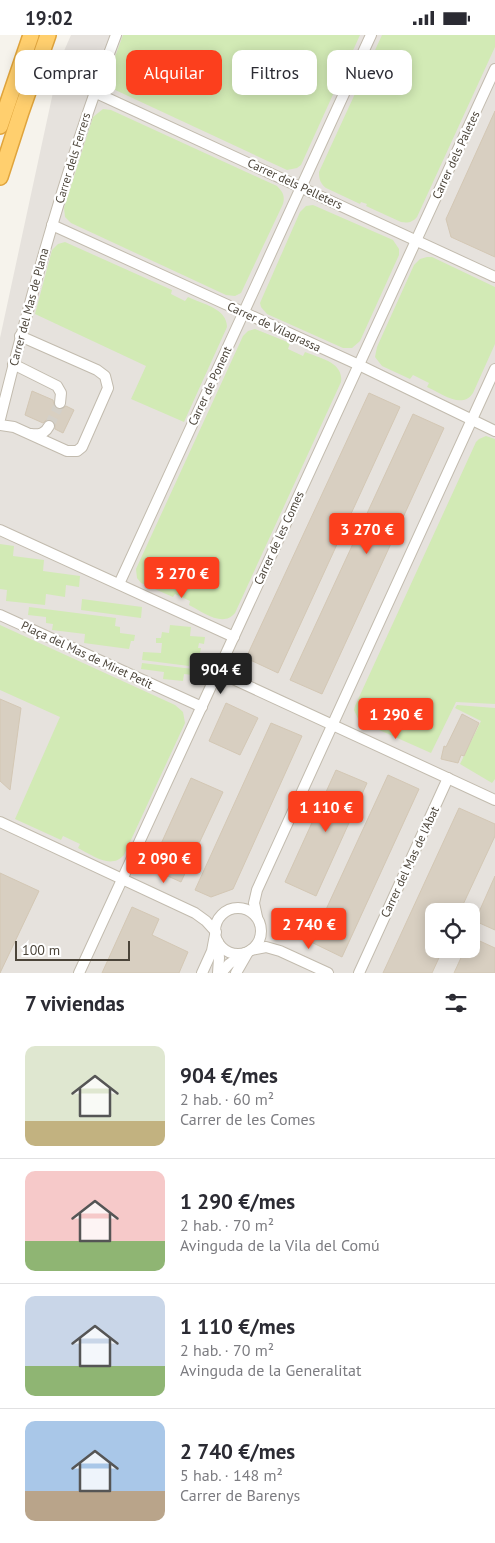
<!DOCTYPE html>
<html lang="es">
<meta charset="utf-8">
<style>
:root{--surface:#fff;--page:#f7f7f7;--text:#2b2b33;--muted:#7c7c81;--line:#e1e1e2;--accent:#fc3f1d}
body{margin:0;font-family:"PT Sans",sans-serif;background:var(--page);color:var(--text);height:100vh;display:flex;flex-direction:column;font-size:19px;white-space:nowrap}
*{box-sizing:border-box;margin:0}
p{font-size:16px;color:var(--muted)}
.icon{flex:none;width:28px;height:28px;fill:none;stroke:currentColor;stroke-width:2;stroke-linecap:round;stroke-linejoin:round}
.map{position:relative;height:938px;overflow:hidden}
.panel{display:flex;flex-direction:column;background:var(--surface);flex:1}
.panel>*{flex:none}
.top-card{position:absolute;left:15px;top:15px;width:465px;height:45px;display:flex;gap:10px}
.tools{position:absolute;left:425px;top:868px;display:grid;gap:10px}
.tools a{display:grid;place-items:center;width:55px;height:55px;border-radius:10px;background:var(--surface);box-shadow:0 2px 12px #0003;font-size:25px}
.scale{position:absolute;left:15px;bottom:12px;width:115px;box-sizing:border-box;padding-left:5px;border:2px solid #4b4439;border-top:0;font-size:14px;line-height:18px;white-space:nowrap;color:#4b4439;-webkit-text-stroke:4px #fff;paint-order:stroke}
.price{position:absolute;translate:-50% -42px;padding:0 11px;border-radius:5px;background:var(--accent);color:#fff;font-size:16px;line-height:32px;filter:drop-shadow(0 1px 2px #0008)}
.price::after{content:'';position:absolute;left:50%;top:30px;width:15px;height:11px;margin-left:-8px;background:inherit;clip-path:polygon(0 0,100% 0,50% 100%)}
.price.current{background:#222;color:#fff}
ul{padding:0;list-style:none}
li{display:flex;align-items:center;gap:15px;height:125px;padding:0 25px}
li+li{border-top:1px solid var(--line)}
li span{display:grid;place-items:center;flex:none;width:140px;height:100px;border-radius:10px;color:#555}
li>.icon{margin-inline-start:auto}
span .icon{width:60px;height:60px;fill:#fffc;stroke-width:1}
li b{font-size:21px}
h2{display:flex;justify-content:space-between;align-items:center;height:60px;padding:0 25px;font-size:21px}
.pill{padding:0 18px;border-radius:10px;background:var(--surface);box-shadow:0 2px 12px #0003;font-size:18px;line-height:45px}
.pill.current{background:var(--accent);color:#fff}
.status{display:flex;justify-content:space-between;align-items:center;height:35px;padding:0 25px;background:var(--surface);direction:ltr}
.status svg{height:14px;fill:currentColor}
.map>svg:first-child{display:block}
</style>
<div class="status"><b>19:02</b><svg viewBox="0 0 49 12"><path d="M0 12V9h3v3zM5 12V6h3v6zM10 12V3h3v9zM15 12V0h3v12zM26 1h20v11H26zM47 4h2v5h-2z"/></svg></div>
<div class="map">
<svg width="495" height="938" viewBox="0 0 495 938">
<rect width="100%" height="100%" fill="#f6f3ec"/>
<path fill="#e6e2dd" fill-rule="evenodd" d="M71,0H495V938H0V303L60,25ZM434,876H471V914H434Z"/>
<g fill="#d2eab5">
<path d="M123,0H360L301,130L297,133L287,135L111,53L108,46V41Z"/>
<path d="M382,0H495V12L417,182C412,188 407,188 401,187L366,171L367,169L361,167L360,169L326,153C320,148 319,144 319,137Z"/>
<path d="M103,74L111,75L277,151C283,157 285,161 283,169L241,258L235,261L226,260L71,188L65,182L64,173L93,82Z"/>
<path d="M313,170L393,205L399,214V220L360,306L352,313H343L267,279L261,272L260,268L300,177L306,171Z"/>
<path d="M65,207L172,255L171,259L185,266L188,262C202,269 227,273 227,292L184,387L131,364L146,331L35,279L52,215L58,209Z"/>
<path d="M427,222H432L495,252V309L473,358C462,375 441,358 427,352L429,348L413,340L410,344L382,331L375,322L377,312L414,230L420,224Z"/>
<path d="M255,294L290,308L288,314L303,321L305,317C319,323 344,327 341,347L235,578C223,593 203,577 189,570L190,566L175,559L173,562L141,548L137,543L136,534L243,301L248,296Z"/>
<path d="M486,401L495,404V669L456,667L431,718L359,686L354,675L355,671L476,407L479,404Z"/>
<path d="M0,509L14,511L13,521L44,525L43,536L80,541L79,552L66,550L65,562L46,559L45,570L6,566L7,555L0,554Z"/>
<path d="M82,564L142,572L141,583L81,575Z"/>
<path d="M29,572L116,583L115,591L120,592V598L135,600L134,606H131L129,614L84,608L85,599L52,595L53,589L46,588V582L28,580Z"/>
<path d="M0,590L175,670L183,677L185,688L124,820C111,835 92,820 78,813L80,809L63,801L61,805L15,784L60,682L0,655Z"/>
<path d="M170,590L191,592L190,601L205,602L204,609L199,608L198,613H201L199,623L190,622L189,631L142,625L143,617L161,618L162,608H156V603H161L162,597L169,598Z"/>
<path d="M142,628L193,634L192,640L184,639L183,646L163,644L164,637L141,634Z"/>
<path d="M457,670L495,673V744L492,748L460,729L481,686L455,673Z"/>
</g>
<g fill="#d8cfc1" stroke="#d3c7b4">
<path d="M495,76V222L451,202L446,184Z"/>
<path d="M32,356L53,365L54,370L56,374H62L66,371L74,375L63,398L55,394V388L52,385H46L43,388L25,380Z"/>
<path d="M369,358L400,372L278,638L246,623Z"/>
<path d="M413,379L444,393L322,659L290,645Z"/>
<path d="M0,664L21,673L10,755L0,746Z"/>
<path d="M226,668L258,683L240,720L209,706Z"/>
<path d="M462,679L479,688L464,721L461,720L458,728L441,724L444,711L446,712Z"/>
<path d="M271,688L302,701L233,854L211,862L195,855Z"/>
<path d="M336,735L367,748L316,861L285,847Z"/>
<path d="M388,740L419,754L342,922L311,907Z"/>
<path d="M191,743L223,757L181,847L150,833Z"/>
<path d="M459,773L495,789V801L460,876H434V914H443L432,938H383Z"/>
<path d="M0,838L39,856L0,938Z"/>
<path d="M495,841V895L475,886Z"/>
<path d="M132,872L159,884L152,900L188,917L179,938H102Z"/>
<path d="M471,902L495,913V938H454L465,914H471Z"/>
</g>
<g fill="none" stroke-linecap="round" stroke-linejoin="round">
<path stroke="#d4d0c8" stroke-width="10" stroke-dasharray="10 5" stroke-linecap="butt" d="M49,391L60,368"/>
<g stroke="#c2bbae" stroke-width="12">
<g id="minor">
<path d="M94,57L495,242"/>
<path d="M52,190L359,330L495,396"/>
<path d="M13,329L57,351L61,358L60,368"/>
<path d="M0,384C32,254 68,125 116,0"/>
<path d="M0,390L14,392L67,416H77L82,412L108,353L105,341L97,335L20,301"/>
<path d="M31,399C39,400 45,399 49,391"/>
<path d="M0,495L234,602"/>
<path d="M119,549L371,0"/>
<path d="M0,580L202,672"/>
<path d="M218,637L495,765"/>
<path d="M0,787L195,878L206,886L216,897"/>
<circle cx="238" cy="896" r="23"/>
<path d="M257,882L254,868L257,855L495,334"/>
<path d="M251,915L266,912L280,916L328,938"/>
<path d="M79,938L495,34"/>
<path d="M202,938L212,916L215,900"/>
<path d="M218,938L219,923L218,907"/>
<path d="M221,938L229,929L245,918"/>
<path d="M236,938L248,917"/>
<path d="M359,938L448,743"/>
</g>
</g>
<g stroke="#e0a43c" stroke-width="18">
<g id="highway">
<path d="M0,91L31,0"/>
<path d="M0,142L21,77L48,0"/>
</g>
</g>
<use href="#minor" stroke="#fff" stroke-width="10"/>
<use href="#highway" stroke="#ffcf6e" stroke-width="15"/>
</g>
<g text-anchor="middle" stroke-width="4.5" stroke-linejoin="round" paint-order="stroke">
<g font-size="12" fill="#4b4439" stroke="#fff">
<text transform="translate(456 120) rotate(-65)" y="4">Carrer dels Paletes</text>
<text transform="translate(73 123) rotate(-73)" y="4">Carrer dels Ferrers</text>
<text transform="translate(295 149) rotate(25)" y="4">Carrer dels Pelleters</text>
<text transform="translate(29 272) rotate(-75)" y="4">Carrer del Mas de Plana</text>
<text transform="translate(274 292) rotate(25)" y="4">Carrer de Vilagrassa</text>
<text transform="translate(210 351) rotate(-65)" y="4">Carrer de Ponent</text>
<text transform="translate(279 503) rotate(-65)" y="4">Carrer de les Comes</text>
<text transform="translate(87 620) rotate(25)" y="4">Plaça del Mas de Miret Petit</text>
<text transform="translate(410 827) rotate(-65)" y="4">Carrer del Mas de l'Abat</text>
</g>
</g>
</svg>
<div class="tools">
<a><svg class="icon" aria-label="locate" viewBox="0 0 24 24"><circle cx="12" cy="12" r="6"/><path d="M12 2v4M12 18v4M2 12h4M18 12h4"/></svg></a>
</div>
<div class="scale">100 m</div>
<b class="price" style="left:367px;top:520px">3 270 €</b>
<b class="price" style="left:182px;top:564px">3 270 €</b>
<b class="price current" style="left:221px;top:660px">904 €</b>
<b class="price" style="left:396px;top:705px">1 290 €</b>
<b class="price" style="left:326px;top:798px">1 110 €</b>
<b class="price" style="left:164px;top:849px">2 090 €</b>
<b class="price" style="left:309px;top:915px">2 740 €</b>
<div class="top-card">
<a class="pill">Comprar</a>
<a class="pill current">Alquilar</a>
<a class="pill">Filtros</a>
<a class="pill">Nuevo</a>
</div>
</div>
<section class="panel">
<h2>7 viviendas<svg class="icon" aria-label="filters" viewBox="0 0 24 24"><path d="M4 7h16M4 17h16"/><circle cx="9" cy="7" r="2"/><circle cx="15" cy="17" r="2"/></svg></h2>
<ul>
<li><span style="background:linear-gradient(#dfe7d0 75%,#c2b280 0)"><svg class="icon" aria-label="home" viewBox="0 0 24 24"><path d="M3 11l9-7 9 7M6 9v11h12V9"/></svg></span><div><b>904 €/mes</b><p>2 hab. · 60 m²</p><p>Carrer de les Comes</p></div></li>
<li><span style="background:linear-gradient(#f6c9c9 70%,#8fb573 0)"><svg class="icon" aria-label="home" viewBox="0 0 24 24"><path d="M3 11l9-7 9 7M6 9v11h12V9"/></svg></span><div><b>1 290 €/mes</b><p>2 hab. · 70 m²</p><p>Avinguda de la Vila del Comú</p></div></li>
<li><span style="background:linear-gradient(#c9d6e8 70%,#8fb573 0)"><svg class="icon" aria-label="home" viewBox="0 0 24 24"><path d="M3 11l9-7 9 7M6 9v11h12V9"/></svg></span><div><b>1 110 €/mes</b><p>2 hab. · 70 m²</p><p>Avinguda de la Generalitat</p></div></li>
<li><span style="background:linear-gradient(#a9c7e8 70%,#b9a48a 0)"><svg class="icon" aria-label="home" viewBox="0 0 24 24"><path d="M3 11l9-7 9 7M6 9v11h12V9"/></svg></span><div><b>2 740 €/mes</b><p>5 hab. · 148 m²</p><p>Carrer de Barenys</p></div></li>
</ul>
</section>
